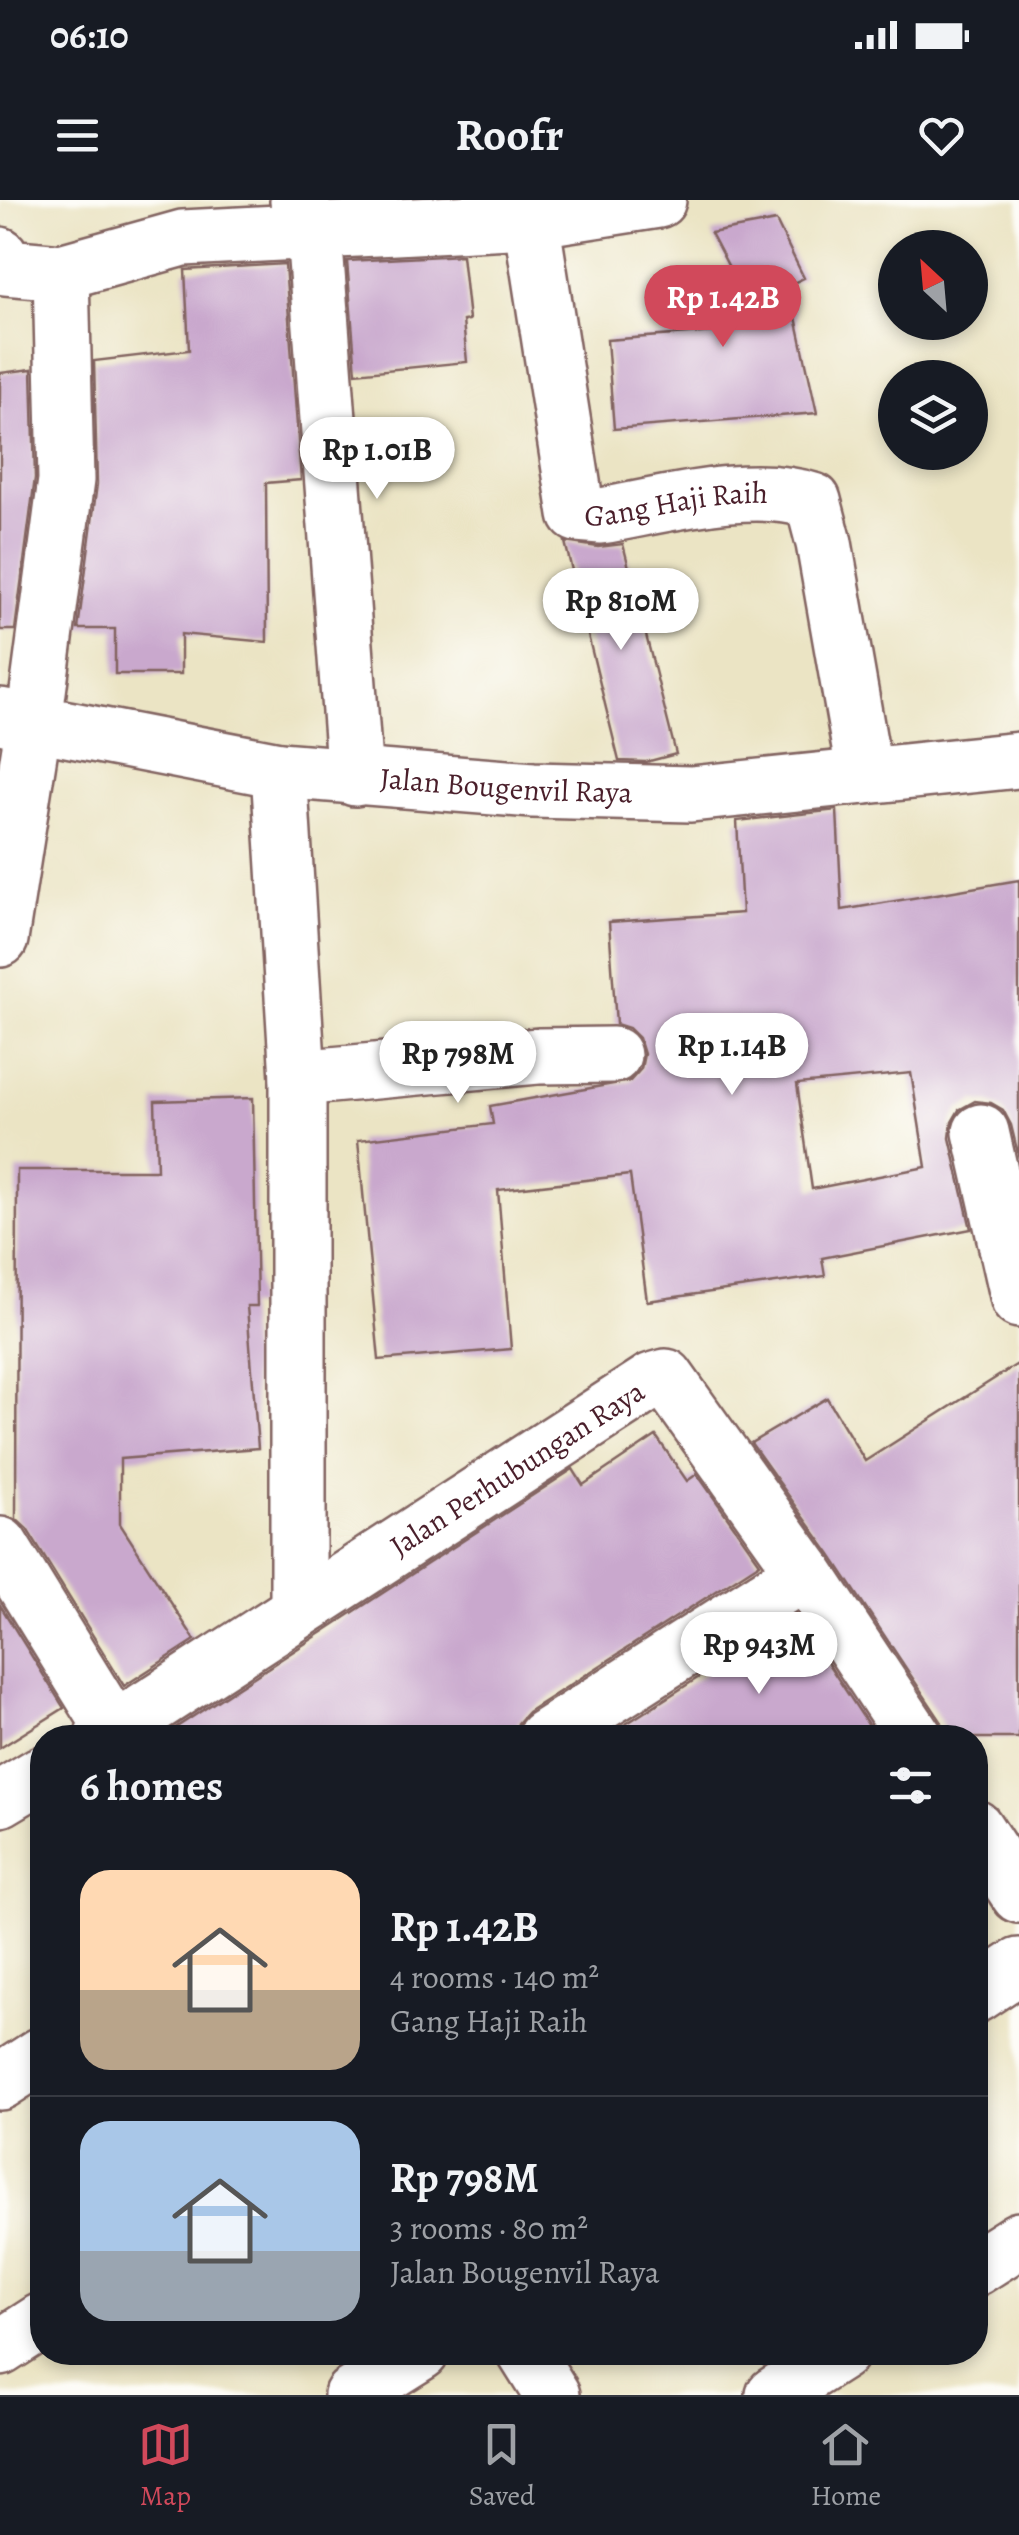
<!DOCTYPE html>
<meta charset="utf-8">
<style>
:root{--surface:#171b24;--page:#242831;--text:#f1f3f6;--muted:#9ea1a6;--line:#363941;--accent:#d1495b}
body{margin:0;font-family:Alegreya,serif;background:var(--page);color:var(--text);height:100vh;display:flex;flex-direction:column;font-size:38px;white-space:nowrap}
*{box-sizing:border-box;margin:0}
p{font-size:32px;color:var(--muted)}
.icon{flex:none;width:55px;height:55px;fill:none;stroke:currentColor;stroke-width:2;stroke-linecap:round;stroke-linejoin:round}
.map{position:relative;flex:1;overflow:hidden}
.sheet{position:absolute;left:30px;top:1525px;width:958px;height:640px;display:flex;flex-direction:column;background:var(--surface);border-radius:40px;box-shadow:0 5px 15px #0003}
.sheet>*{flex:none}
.needle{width:65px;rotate:334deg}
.buttons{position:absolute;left:878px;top:30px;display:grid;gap:20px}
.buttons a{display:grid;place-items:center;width:110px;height:110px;border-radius:50%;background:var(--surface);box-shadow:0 5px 15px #0003;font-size:50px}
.price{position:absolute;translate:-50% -85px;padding:0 22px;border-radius:35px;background:#fff;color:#222;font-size:32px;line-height:65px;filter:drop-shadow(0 2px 5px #0008)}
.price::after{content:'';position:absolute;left:50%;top:60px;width:30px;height:22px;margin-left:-15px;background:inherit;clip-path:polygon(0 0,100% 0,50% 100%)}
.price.on{background:var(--accent);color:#fff}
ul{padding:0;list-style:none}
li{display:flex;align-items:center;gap:30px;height:250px;padding:0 50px}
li+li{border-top:2px solid var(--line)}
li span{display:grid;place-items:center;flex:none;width:280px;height:200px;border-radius:30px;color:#555}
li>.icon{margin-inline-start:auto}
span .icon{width:120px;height:120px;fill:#fffc;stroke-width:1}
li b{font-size:42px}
h2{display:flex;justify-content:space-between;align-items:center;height:120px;padding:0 50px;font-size:42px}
.status{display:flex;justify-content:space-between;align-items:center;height:70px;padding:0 50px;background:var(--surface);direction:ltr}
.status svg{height:28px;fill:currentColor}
header{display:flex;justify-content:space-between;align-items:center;height:130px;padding:0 50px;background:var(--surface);font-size:45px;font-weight:700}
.tabs{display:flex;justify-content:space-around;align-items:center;height:140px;border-top:2px solid var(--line);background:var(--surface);font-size:28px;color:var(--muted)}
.tabs a{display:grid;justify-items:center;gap:5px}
.tabs .on{color:var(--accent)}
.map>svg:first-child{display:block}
</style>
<div class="status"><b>06:10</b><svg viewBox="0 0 49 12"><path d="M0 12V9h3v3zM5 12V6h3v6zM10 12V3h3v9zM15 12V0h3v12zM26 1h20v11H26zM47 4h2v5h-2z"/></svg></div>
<header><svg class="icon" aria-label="menu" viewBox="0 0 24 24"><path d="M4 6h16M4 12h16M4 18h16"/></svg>Roofr<svg class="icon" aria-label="heart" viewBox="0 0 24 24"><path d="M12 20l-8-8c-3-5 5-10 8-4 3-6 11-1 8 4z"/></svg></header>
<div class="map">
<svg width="1019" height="2195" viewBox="0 0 1019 2195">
<rect width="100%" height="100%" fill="#fdfcf7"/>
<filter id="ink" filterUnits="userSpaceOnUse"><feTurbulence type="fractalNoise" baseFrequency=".01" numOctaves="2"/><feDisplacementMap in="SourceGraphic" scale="20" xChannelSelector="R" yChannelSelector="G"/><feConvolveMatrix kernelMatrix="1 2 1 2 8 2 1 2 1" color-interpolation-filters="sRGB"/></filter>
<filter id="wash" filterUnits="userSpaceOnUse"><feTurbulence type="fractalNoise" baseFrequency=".0048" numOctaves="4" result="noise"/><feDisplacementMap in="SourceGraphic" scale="40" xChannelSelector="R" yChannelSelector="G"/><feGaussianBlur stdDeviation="2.25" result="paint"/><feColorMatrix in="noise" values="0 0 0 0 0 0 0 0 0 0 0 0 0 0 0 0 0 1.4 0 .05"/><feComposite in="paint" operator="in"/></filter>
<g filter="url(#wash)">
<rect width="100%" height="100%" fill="#ebe4c4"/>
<g id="blocks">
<g fill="#c9a8cd" fill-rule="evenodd">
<path d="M776,21L804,78L789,85L817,213L614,229L607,140L726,131L723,117L752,111L711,33Z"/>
<path d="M462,55L469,120L463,121L467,162L356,173L347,61Z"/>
<path d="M285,64L301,280L266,283L267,442L181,434V474H115V429H78L97,284L94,161L189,150L185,70Z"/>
<path d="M32,169L35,278L15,430H0V173Z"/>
<path d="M565,342L598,347L623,344L676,554L646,562L619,561Z"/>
<path d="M837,610L842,710L1019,680V958L1011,925L1003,910L991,903L975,901L959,910L952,922L950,938L971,1029L822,1058L825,1076L647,1101L630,975L498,990L511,1149L379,1160L358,940L493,924L490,906L630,881L641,869L644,854L639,838L629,828L616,824L609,722L742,713L737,621ZM911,873L926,967L812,989L797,884Z"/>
<path d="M253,898L257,1106H247L258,1248L120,1259V1324L195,1440L124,1486L27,1329L16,1319L17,970H157L155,901Z"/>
<path d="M1019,1163V1538H946L941,1521L831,1355L751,1243L827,1198L865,1261Z"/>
<path d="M656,1236L687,1281L697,1274L760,1363L528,1512L518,1523L514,1538H160L573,1269L583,1285Z"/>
<path d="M0,1405L64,1508L0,1548Z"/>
<path d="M796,1415L877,1538H604Z"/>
</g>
</g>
</g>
<g filter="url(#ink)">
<use href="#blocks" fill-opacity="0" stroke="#826461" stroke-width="2.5"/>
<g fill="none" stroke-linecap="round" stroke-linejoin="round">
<g stroke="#826461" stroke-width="60">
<g id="street">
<path id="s1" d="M528,0L577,314L601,316C665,305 751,280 813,301L824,343L865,576"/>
<path d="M298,1L314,33L355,578"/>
<path d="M0,55L6,67L61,72L183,38L530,20L658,0"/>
<path id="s2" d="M0,516L279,570L533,590L691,594L1019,560"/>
<path d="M279,570L298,878V1408"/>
<path d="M0,739L34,522L66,280L61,72"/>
<path d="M298,878L538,856L613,855"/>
<path d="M981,932L1019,1100"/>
<path d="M0,1345L119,1538"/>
<path id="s3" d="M102,1538L652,1181L666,1177L805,1372L915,1538"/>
<path d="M545,1538L805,1372"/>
<path d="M0,1599L42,1574"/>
<path d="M975,1628L1019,1695"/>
<path d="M975,1795L1019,1766"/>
<path d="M0,1882L42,1855"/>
<path d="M975,2068L1019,2040"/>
<path d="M0,2148L42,2121"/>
<path d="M525,2152L552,2195"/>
<path d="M352,2195L421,2152"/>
<path d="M774,2195L841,2152"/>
</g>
</g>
<use href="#street" stroke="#fff" stroke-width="55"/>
</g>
</g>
<g text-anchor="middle" stroke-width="10" stroke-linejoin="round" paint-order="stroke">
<g font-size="30" fill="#4a1f2b" stroke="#fdfcf7">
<text dy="10" stroke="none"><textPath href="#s1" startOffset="418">Gang Haji Raih</textPath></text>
<text dy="10" stroke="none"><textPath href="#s2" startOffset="512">Jalan Bougenvil Raya</textPath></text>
<text dy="10" stroke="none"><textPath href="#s3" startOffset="495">Jalan Perhubungan Raya</textPath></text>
</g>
</g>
</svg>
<div class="buttons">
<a><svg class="needle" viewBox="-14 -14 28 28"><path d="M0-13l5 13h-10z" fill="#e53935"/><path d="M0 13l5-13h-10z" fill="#9ea1a6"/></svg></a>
<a><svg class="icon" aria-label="layers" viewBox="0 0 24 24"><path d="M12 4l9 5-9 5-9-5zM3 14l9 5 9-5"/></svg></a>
</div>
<b class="price on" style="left:723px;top:150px">Rp 1.42B</b>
<b class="price" style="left:377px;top:302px">Rp 1.01B</b>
<b class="price" style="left:621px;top:453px">Rp 810M</b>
<b class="price" style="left:732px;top:898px">Rp 1.14B</b>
<b class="price" style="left:458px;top:906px">Rp 798M</b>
<b class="price" style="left:759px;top:1497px">Rp 943M</b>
<section class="sheet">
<h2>6 homes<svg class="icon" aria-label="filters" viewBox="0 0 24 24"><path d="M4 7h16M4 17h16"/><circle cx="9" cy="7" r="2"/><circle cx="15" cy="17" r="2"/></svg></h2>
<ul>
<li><span style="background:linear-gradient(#ffd9b3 60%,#b9a48a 0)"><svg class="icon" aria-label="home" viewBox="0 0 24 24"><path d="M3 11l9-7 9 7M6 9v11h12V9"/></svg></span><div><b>Rp 1.42B</b><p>4 rooms · 140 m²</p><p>Gang Haji Raih</p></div></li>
<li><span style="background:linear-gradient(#a9c7e8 65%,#9aa5b1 0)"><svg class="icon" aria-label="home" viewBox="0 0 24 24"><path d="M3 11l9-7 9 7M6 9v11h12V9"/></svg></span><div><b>Rp 798M</b><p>3 rooms · 80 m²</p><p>Jalan Bougenvil Raya</p></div></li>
</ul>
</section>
</div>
<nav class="tabs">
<a class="on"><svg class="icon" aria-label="map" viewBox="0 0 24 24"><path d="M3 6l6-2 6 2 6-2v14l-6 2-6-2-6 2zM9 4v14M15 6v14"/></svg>Map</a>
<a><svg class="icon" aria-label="saved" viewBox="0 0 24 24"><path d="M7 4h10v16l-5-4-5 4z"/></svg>Saved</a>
<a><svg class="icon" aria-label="home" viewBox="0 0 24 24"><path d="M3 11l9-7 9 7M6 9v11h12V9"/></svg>Home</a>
</nav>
